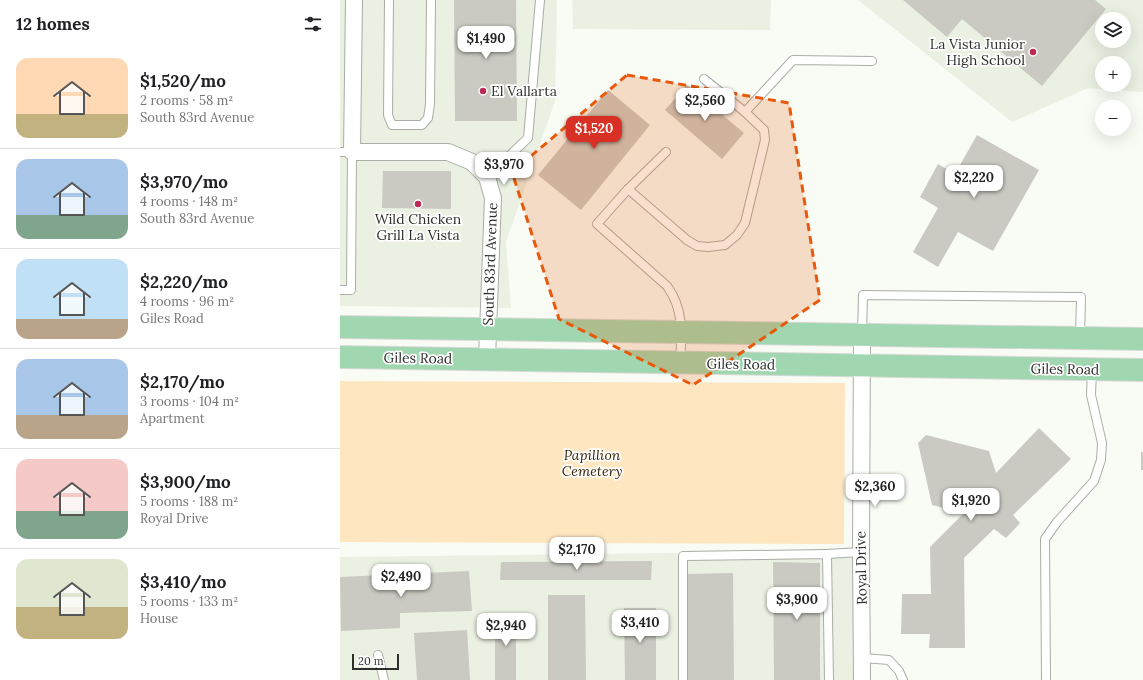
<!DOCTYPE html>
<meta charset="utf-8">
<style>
:root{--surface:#fff;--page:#f6f6f6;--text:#202124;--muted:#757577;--line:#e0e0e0;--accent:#d93025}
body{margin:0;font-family:Lora,serif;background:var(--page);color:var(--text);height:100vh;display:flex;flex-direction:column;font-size:15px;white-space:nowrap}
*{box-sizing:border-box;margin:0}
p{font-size:13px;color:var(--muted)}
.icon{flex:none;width:22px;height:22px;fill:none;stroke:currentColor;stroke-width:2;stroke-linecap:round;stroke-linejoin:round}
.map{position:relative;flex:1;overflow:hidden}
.drawer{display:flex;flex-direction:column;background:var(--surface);width:340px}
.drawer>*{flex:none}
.buttons{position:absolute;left:755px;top:12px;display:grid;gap:8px}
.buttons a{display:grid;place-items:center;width:36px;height:36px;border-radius:50%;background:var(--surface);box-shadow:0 4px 16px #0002;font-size:20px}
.scale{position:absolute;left:12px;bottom:10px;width:47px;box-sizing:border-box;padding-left:4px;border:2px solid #2d2f2c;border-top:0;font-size:11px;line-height:14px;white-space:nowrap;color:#2d2f2c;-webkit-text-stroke:3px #fff;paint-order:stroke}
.price{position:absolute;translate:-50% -34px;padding:0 9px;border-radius:8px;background:#fff;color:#222;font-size:13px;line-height:26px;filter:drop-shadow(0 1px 2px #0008)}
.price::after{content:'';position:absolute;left:50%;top:24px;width:12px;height:9px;margin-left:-6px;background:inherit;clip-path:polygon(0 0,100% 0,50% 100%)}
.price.on{background:var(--accent);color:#fff}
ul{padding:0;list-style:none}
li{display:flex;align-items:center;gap:12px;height:100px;padding:0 16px}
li+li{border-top:1px solid var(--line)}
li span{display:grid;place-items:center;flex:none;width:112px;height:80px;border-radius:12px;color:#555}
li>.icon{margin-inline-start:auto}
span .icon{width:48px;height:48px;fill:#fffc;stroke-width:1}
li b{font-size:17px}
h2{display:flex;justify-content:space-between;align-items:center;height:48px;padding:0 16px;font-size:17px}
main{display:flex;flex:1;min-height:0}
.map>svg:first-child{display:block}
</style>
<main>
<section class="drawer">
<h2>12 homes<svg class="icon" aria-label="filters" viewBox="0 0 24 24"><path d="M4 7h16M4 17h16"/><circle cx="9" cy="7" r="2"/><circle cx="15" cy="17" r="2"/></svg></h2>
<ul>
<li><span style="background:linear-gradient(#ffd9b3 70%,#c2b280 0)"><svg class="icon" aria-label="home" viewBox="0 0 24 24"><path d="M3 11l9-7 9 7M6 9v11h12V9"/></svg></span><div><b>$1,520/mo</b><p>2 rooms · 58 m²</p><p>South 83rd Avenue</p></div></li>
<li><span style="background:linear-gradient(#a9c7e8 70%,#7fa58c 0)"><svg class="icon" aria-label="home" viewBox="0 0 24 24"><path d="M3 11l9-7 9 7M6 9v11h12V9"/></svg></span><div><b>$3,970/mo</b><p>4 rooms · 148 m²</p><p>South 83rd Avenue</p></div></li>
<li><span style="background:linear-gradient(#bfe0f5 75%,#b9a48a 0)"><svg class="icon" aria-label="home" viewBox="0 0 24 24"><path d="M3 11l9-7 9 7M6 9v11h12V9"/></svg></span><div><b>$2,220/mo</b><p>4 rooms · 96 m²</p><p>Giles Road</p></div></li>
<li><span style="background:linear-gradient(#a9c7e8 70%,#b9a48a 0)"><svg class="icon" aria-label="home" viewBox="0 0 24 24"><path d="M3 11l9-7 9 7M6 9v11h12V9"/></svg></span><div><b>$2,170/mo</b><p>3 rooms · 104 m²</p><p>Apartment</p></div></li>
<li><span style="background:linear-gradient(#f6c9c9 65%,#7fa58c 0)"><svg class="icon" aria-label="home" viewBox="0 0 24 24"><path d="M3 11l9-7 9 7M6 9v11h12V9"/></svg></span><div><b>$3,900/mo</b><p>5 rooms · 188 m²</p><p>Royal Drive</p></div></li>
<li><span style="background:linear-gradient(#dfe7d0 60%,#c2b280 0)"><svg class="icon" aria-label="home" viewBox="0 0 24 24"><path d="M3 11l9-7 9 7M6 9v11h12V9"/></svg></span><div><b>$3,410/mo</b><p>5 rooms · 133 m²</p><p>House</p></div></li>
</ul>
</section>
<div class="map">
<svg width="803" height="680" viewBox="0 0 803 680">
<rect width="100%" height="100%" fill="#f8fcf4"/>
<g fill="#eaf1e2" fill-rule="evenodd">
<path d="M0,0H217L215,101L166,242L171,308L0,306Z"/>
<path d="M232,0H431L430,30L233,29Z"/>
<path d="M518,0H803V92L748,88L672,122ZM762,19H784V41H762ZM762,63H784V85H762Z"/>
<path d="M330,553L515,558L524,680H0V557Z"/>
</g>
<path fill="#fde6c0" d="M0,381L505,383L504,544L0,542Z"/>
<g fill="#cacac2">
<path d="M114,0H176L177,121H115Z"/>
<path d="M563,0H755L766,9L702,86L622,19L607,37Z"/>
<path d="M347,85L404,133L382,159L325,110Z"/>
<path d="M268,90L310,125L241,210L198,175Z"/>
<path d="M637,135L699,170L653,251L618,232L598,267L573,252L598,208L580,197L598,164L615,174Z"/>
<path d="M43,171H111V209L42,208Z"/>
<path d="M699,428L731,459L673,515L680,523L666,538L654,529L624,558L625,648H589L590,634H561L562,594H591L590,547L624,513L592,505L578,443L586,435L649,451L656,473Z"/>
<rect x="801" y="452" width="2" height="18"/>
<path d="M312,561L311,580H160L161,562Z"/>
<path d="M433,562L480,563V680H434Z"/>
<path d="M129,571L132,611L60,613V628L1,631L0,577Z"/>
<path d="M393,573L394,680H348L347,574Z"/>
<path d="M208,595H245L246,680H208Z"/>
<path d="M284,608H316V680H285Z"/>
<path d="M176,613V680H155V614Z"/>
<path d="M127,630L130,680H77L74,633Z"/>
</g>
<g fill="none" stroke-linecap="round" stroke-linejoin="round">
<g stroke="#a9ada5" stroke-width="10">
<g id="lane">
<path d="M49,0L48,115L52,125H82L88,118L90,104L91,0"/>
<path d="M405,112L453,60L532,61"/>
<path d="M0,152H12L11,290H0"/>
<path d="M326,152L288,189L257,224L327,286C344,309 342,335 340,362"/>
<path d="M147,177L188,138L200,0"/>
<path d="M288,189L347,240L357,246L368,247L385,245L397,235L405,223L425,140L424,130L405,112L364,79"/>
<path d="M522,335L523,295L741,297L740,338"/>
<path d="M487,554L521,552"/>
<path d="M38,655L44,680"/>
<path d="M523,658L549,660L559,671L563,680"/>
<path d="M343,680V556L487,554L489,680"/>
<path d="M706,680L705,539L717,522L754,481L761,460L762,443L751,395L752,370"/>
</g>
</g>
<g stroke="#a9ada5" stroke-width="18">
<g id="street">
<path d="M14,0L12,152H108L132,162L147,177L153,198L147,359"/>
<path d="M522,336L521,552L522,680"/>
</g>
</g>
<g stroke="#d9dad9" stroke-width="24">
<g id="primary">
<path d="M0,327L803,339"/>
<path d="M0,357L803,370"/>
</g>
</g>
<use href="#lane" stroke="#fff" stroke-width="8"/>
<use href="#street" stroke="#fff" stroke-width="16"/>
<use href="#primary" stroke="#a0d6b0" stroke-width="22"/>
</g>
<path fill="#e8590c" fill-opacity="0.2" stroke="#e8590c" stroke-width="3" stroke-dasharray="8 5" stroke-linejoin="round" d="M287,75L449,103L480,300L353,385L219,319L172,172Z"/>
<g fill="#bb2b57" stroke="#fff" stroke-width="1.5">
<circle cx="693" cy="52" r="4"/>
<circle cx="143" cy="91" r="4"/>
<circle cx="78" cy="204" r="4"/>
</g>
<g text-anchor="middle" stroke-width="3.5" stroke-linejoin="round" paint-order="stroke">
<g font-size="14" fill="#2d2f2c" stroke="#fff" text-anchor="end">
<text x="685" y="49">La Vista Junior<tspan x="685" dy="16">High School</tspan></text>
<text x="151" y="96" text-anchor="start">El Vallarta</text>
<text x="78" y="224" text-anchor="middle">Wild Chicken<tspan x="78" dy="16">Grill La Vista</tspan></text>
</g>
<g font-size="14" fill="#2d2f2c" stroke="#fff">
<text transform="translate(150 264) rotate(-88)" y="5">South 83rd Avenue</text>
<text transform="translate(78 358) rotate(1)" y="5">Giles Road</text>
<text transform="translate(401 364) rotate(1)" y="5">Giles Road</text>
<text transform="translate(725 369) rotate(1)" y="5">Giles Road</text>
<text transform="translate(521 568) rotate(-91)" y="5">Royal Drive</text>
</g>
<g font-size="14" font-style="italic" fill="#382604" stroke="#fff">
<text x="252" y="460">Papillion<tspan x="252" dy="16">Cemetery</tspan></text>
</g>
</g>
</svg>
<div class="buttons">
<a><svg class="icon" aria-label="layers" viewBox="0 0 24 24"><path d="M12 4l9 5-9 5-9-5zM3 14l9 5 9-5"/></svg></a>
<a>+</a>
<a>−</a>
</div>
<div class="scale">20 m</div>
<b class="price" style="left:146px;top:60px">$1,490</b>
<b class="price" style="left:365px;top:122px">$2,560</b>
<b class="price on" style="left:254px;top:150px">$1,520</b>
<b class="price" style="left:164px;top:186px">$3,970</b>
<b class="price" style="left:634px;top:199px">$2,220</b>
<b class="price" style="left:535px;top:508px">$2,360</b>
<b class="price" style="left:631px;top:522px">$1,920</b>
<b class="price" style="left:237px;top:571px">$2,170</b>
<b class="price" style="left:61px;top:598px">$2,490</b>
<b class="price" style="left:457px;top:621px">$3,900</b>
<b class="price" style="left:300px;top:644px">$3,410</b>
<b class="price" style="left:166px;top:647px">$2,940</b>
</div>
</main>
